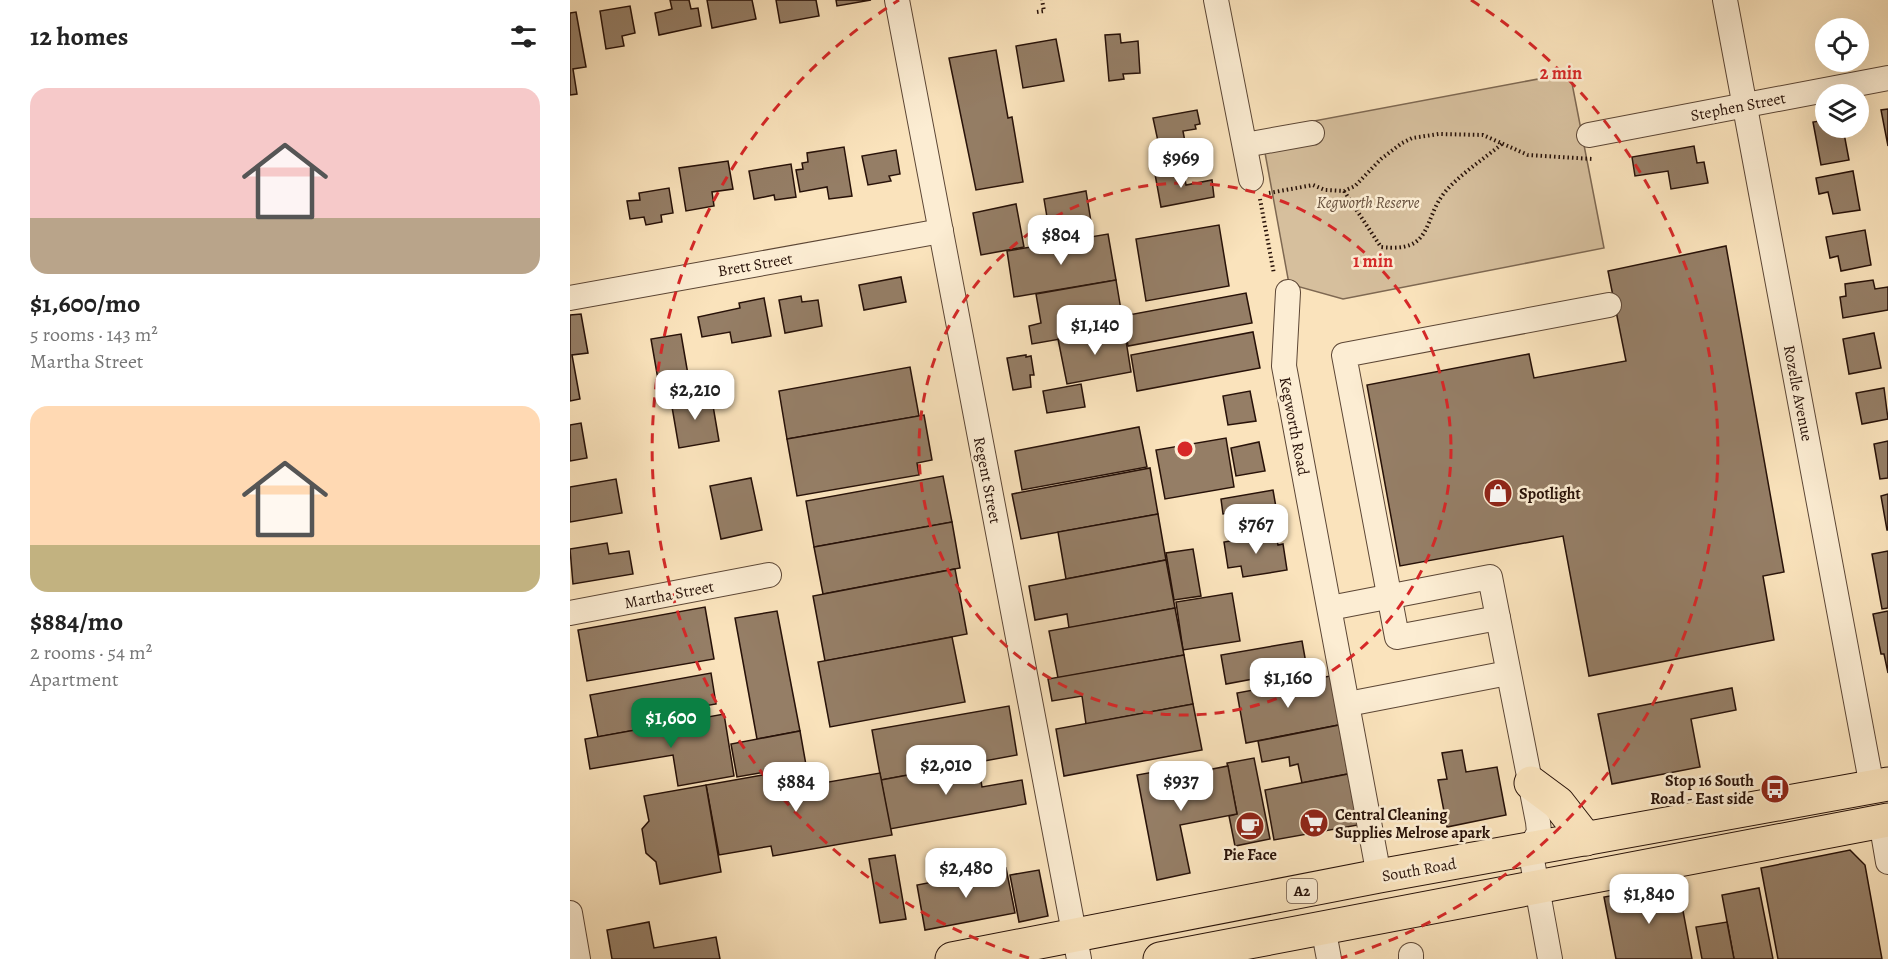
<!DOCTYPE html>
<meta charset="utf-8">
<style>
:root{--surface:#fff;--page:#f2f2f2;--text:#222;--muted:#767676;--accent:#0b8043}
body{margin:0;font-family:Alegreya,serif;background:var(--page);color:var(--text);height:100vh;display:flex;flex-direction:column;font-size:22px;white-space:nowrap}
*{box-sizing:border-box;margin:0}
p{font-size:20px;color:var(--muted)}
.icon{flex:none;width:33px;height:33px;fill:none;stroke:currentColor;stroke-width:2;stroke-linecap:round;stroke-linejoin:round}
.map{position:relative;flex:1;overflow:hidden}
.drawer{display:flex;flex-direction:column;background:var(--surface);width:570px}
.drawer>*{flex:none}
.tools{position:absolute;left:1245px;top:18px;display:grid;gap:12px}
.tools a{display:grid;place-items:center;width:54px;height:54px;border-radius:50%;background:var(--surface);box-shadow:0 6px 24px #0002;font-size:30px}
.price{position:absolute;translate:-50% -51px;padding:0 14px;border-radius:12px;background:#fff;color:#222;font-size:20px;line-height:39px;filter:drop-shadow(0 2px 3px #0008)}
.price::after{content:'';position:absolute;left:50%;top:36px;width:18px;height:14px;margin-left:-9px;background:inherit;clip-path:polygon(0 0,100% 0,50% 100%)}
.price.on{background:var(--accent);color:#fff}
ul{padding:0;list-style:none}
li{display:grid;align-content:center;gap:12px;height:318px;padding:0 30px}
li span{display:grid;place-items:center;height:186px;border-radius:18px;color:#555}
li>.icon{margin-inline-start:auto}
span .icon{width:108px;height:108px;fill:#fffc;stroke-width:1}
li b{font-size:26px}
h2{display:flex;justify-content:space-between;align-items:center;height:72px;padding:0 30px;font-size:26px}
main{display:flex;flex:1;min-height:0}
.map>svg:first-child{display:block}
</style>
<main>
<section class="drawer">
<h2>12 homes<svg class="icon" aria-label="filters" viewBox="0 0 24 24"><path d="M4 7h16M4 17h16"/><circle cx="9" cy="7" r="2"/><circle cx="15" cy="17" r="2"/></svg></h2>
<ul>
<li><span style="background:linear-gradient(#f6c9c9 70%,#b9a48a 0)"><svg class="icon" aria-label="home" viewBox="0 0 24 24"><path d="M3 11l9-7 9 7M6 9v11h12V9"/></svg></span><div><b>$1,600/mo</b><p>5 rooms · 143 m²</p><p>Martha Street</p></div></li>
<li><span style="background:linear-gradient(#ffd9b3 75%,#c2b280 0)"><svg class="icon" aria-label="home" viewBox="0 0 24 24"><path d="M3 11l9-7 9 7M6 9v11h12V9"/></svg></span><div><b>$884/mo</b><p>2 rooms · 54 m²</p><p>Apartment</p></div></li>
</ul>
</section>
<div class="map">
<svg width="1318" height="959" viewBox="0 0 1318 959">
<rect width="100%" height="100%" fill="#fae3bc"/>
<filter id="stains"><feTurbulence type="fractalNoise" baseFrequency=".00333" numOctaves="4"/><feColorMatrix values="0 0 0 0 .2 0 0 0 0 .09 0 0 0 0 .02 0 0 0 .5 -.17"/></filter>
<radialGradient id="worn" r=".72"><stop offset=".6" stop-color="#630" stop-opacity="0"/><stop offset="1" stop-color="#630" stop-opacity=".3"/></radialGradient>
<path fill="#d6bf9d" stroke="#7e6852" stroke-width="1.5" d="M1000,73L1034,248L773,299L719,284L691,131Z"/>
<g fill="#957e66" stroke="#271108" stroke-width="1.5">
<path d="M100,0H119L121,9L128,8L131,26L89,35L85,13L102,9Z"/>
<path d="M137,0H182L186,19L142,28Z"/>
<path d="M206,0H246L249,16L210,23Z"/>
<path d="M266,0H301L267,6Z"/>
<path d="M60,6L65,33L52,36L54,46L36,49L30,11Z"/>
<path d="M6,12L16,67L3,69L7,94L0,95V13Z"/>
<path d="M550,34L551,43L568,41L570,73L553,74L554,79L539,81L535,35Z"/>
<path d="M486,39L494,81L453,88L446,46Z"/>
<path d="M426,50L438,118L442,117L453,182L406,190L379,58Z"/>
<path d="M1318,109V146L1311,110Z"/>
<path d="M627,110L630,124L625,125L626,129L613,131L615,142L589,146L583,118Z"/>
<path d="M1256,120V128H1273L1279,160L1251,165L1243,122Z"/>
<path d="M1124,146L1127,163L1134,162L1138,183L1101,189L1098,171L1065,176L1062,157Z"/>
<path d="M274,147L282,196L259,199L257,187L230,192L226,170L233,169L232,163L238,162L237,153Z"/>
<path d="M326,150L330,174L319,176L321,181L298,185L292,156Z"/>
<path d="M158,161L163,189L142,192L144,206L116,211L109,168Z"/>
<path d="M221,164L226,197L205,200L204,195L184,199L179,171Z"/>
<path d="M613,169L616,185L642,180L644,197L591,207L585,174Z"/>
<path d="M1283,171L1290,210L1263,214L1258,192L1249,194L1246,178Z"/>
<path d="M99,188L103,213L91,215L92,222L76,225L74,217L60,219L57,201L70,200L69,193Z"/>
<path d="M516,191L523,234L481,241L474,199Z"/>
<path d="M446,204L454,247L411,255L403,213Z"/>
<path d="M649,225L659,286L576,301L566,239Z"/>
<path d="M1295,230L1301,265L1271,271L1268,256L1260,258L1256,237Z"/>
<path d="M538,234L546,280L444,297L437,251Z"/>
<path d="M1156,246L1214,572L1193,576L1204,640L1019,676L993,536L830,566L797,385L959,354L964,378L1056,361L1038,271Z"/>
<path d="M331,277L336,302L294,310L289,285Z"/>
<path d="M546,280L554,328L462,344L459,326L471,323L466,294Z"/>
<path d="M1303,280L1305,289L1318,287V310L1273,318L1270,297L1276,296L1275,284Z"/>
<path d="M676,293L682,323L558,346L553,316Z"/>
<path d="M231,296L232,302L248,300L252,326L215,333L209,300Z"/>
<path d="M194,298L201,336L162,343L160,332L132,337L128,317L170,308L169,303Z"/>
<path d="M11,314L18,353L2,355L10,399L0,401V315Z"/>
<path d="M554,328L561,372L497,384L488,339Z"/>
<path d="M683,332L690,368L567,391L561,355Z"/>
<path d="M1304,333L1311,368L1279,374L1273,339Z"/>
<path d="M111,334L121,392L91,397L81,339Z"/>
<path d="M456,355V357L461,356L464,375H460L461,387L443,390L437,358Z"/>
<path d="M340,367L349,416L217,439L209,391Z"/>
<path d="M511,384L515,407L477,413L473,391Z"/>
<path d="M1314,388L1318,419L1292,424L1286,393Z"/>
<path d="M680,391L686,421L658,425L653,396Z"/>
<path d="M141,394L149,441L109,448L101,401Z"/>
<path d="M354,415L362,460L347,463L349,475L227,496L217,439Z"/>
<path d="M11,423L17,458L0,461V425Z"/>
<path d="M569,427L577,467L452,490L445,451Z"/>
<path d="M656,438L664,487L595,499L586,450Z"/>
<path d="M1318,441V478L1310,479L1304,444Z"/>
<path d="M689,442L695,471L666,476L661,448Z"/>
<path d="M580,468L588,514L451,539L442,494Z"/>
<path d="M373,476L382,522L244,547L236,501Z"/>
<path d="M181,478L192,530L151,539L140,486Z"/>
<path d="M46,479L52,513L0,522V487Z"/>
<path d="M703,490L708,519L662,529L659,513L653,514L651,499Z"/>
<path d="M1318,494V530H1317L1311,496Z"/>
<path d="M588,514L596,560L496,579L488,532Z"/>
<path d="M382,522L390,568L253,594L244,547Z"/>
<path d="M700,534L701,541L707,540L708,545L713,544L717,570L673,577L671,566L658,568L654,542Z"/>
<path d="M37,543L39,554L59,551L63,574L3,584L0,549Z"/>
<path d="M623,549L631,596L604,600L596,553Z"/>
<path d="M1318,551V608L1312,609L1302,554Z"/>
<path d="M596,560L605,608L499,628L497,614L465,620L459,586Z"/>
<path d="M385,569L397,634L255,661L243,596Z"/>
<path d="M662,593L670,641L613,650L606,602Z"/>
<path d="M135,607L144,659L17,681L8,630Z"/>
<path d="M605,608L614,655L488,678L479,631Z"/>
<path d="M207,611L230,731L187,739L165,618Z"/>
<path d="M1318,611V673L1314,654H1311L1303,614Z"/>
<path d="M382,637L395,702L260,727L248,662Z"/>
<path d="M732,641L737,669L656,684L651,655Z"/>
<path d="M614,655L623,704L516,724L512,696L482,701L478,679Z"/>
<path d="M141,673L146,704L128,707L130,718L28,737L20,695Z"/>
<path d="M760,676L769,725L676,743L667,693Z"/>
<path d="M1162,688L1166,710L1121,719L1130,767L1042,784L1028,714Z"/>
<path d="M623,704L632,750L494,776L486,729Z"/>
<path d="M439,706L447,755L311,780L302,730Z"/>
<path d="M154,714L164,776L108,786L103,755L20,769L15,739Z"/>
<path d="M769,725L778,774L732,783L728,764L720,766L719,757L692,762L688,741Z"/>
<path d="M230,731L236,765L167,777L161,744Z"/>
<path d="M892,750L896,772L927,767L936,815L877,827L868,780L877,779L872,753Z"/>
<path d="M684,758L700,839L665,846L659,816L667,814L657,763Z"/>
<path d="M408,762L412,787L452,780L456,804L320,829L311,780Z"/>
<path d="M658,766L667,814L610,825L620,873L587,880L567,775L600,769L602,777Z"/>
<path d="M233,768L236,786L310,773L322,835L203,856L201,846L149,855L136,785Z"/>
<path d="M778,774L788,825L704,840L695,790Z"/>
<path d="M136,785L151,872L90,884L86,862L76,853L72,829L79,821L74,796Z"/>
<path d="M1280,850L1295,865L1312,959H1208L1191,868Z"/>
<path d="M325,855L336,919L310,923L299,859Z"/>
<path d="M436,868L445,913L355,930L347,885Z"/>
<path d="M469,870L478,916L449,922L440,875Z"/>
<path d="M1108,884L1122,959H1046L1034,897Z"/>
<path d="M1189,888L1203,959H1164L1152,895Z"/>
<path d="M79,922L84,948L146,937L150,959H42L37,930Z"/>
<path d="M1157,922L1164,959H1132L1126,927Z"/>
</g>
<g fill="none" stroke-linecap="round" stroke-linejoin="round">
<g stroke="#5c4635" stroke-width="26">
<g id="minor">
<path d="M327,0L509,959"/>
<path d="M646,0L681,179"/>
<path d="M1155,0L1302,787"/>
<path d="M1019,135L1318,78"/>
<path d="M675,145L742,133"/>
<path d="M718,292L714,366L809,876"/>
<path d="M0,298L371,231"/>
<path d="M760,608L920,577L968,822L969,832L960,849L980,959"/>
<path d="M0,613L199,575"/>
<path d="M928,618L827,637L774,355L1039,305"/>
<path d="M778,704L938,673"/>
<path d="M1311,821L1318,862"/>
<path d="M0,913L8,959"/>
<path d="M753,927L759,959"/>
<path d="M841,955V959"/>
</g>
</g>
<g stroke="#271108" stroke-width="35">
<g id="highway">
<path d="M961,783L988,803L1016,839"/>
<path d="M382,959L809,876L1318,784"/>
<path d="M590,959L1318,820"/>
</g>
</g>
<g stroke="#271108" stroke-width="4" stroke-dasharray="1.5 3" stroke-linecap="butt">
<path d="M467,12L474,11L472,0"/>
<path d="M774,191L811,247C864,253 852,220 875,192C890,174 914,159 933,143"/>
<path d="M699,193L743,185L755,190L774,191L785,186L811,159L832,143L842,138L869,134L913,135L958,155L1022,159"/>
<path d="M690,199L704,274"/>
</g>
<use href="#minor" stroke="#fcedd3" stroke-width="24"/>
<use href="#highway" stroke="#fae3bc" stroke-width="33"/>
</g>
<g fill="none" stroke="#d62828" stroke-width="3" stroke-dasharray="10 8">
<circle cx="615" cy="449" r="266"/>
<path d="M459 958A532 532 0 0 1 329 0M901 0A532 532 0 0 1 771 958"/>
</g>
<defs>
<g id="shop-disc" transform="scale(1.5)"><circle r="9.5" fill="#8f2418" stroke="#fcedd3"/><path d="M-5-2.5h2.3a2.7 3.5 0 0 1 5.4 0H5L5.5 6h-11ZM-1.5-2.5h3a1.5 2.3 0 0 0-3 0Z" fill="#fff"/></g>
<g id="bus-disc" transform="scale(1.5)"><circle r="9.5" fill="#8f2418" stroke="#fcedd3"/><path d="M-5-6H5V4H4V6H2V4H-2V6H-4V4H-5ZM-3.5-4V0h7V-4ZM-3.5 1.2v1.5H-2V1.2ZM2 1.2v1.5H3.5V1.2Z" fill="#fff"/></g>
<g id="supermarket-disc" transform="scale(1.5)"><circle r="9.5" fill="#8f2418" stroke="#fcedd3"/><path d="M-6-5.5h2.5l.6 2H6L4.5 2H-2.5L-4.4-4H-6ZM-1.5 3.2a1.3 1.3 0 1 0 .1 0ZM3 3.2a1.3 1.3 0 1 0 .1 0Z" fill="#fff"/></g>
<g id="cafe-disc" transform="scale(1.5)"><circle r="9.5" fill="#8f2418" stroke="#fcedd3"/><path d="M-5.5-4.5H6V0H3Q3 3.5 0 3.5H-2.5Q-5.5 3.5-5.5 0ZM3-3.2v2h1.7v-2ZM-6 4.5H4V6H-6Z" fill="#fff"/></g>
</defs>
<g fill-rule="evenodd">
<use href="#shop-disc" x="928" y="493"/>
<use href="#bus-disc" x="1205" y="789"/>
<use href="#supermarket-disc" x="744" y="823"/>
<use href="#cafe-disc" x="680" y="826"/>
</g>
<g text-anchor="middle" stroke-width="5" stroke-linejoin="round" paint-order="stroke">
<rect fill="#fcedd3" stroke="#675345" stroke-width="1.5" x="717" y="879" width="30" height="24" rx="4.5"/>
<g font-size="15" font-weight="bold" fill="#271108">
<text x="732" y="896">A2</text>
</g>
<g font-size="16" fill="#271108" stroke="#fcedd3">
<text transform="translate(1168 106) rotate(-11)" y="6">Stephen Street</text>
<text transform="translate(185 264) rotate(-10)" y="6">Brett Street</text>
<text transform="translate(1229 393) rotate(79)" y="6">Rozelle Avenue</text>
<text transform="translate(725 426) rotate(79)" y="6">Kegworth Road</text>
<text transform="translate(418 480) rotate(79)" y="6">Regent Street</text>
<text transform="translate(99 594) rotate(-11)" y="6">Martha Street</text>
<text transform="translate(849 869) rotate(-10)" y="6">South Road</text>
</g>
<g font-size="16" font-style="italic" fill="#644e3c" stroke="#fcedd3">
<text x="798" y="208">Kegworth Reserve</text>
</g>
<g font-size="16" font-weight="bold" fill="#271108" stroke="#fcedd3" text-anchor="start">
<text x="949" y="499">Spotlight</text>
<text x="1184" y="786" text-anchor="end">Stop 16 South<tspan x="1184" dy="18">Road - East side</tspan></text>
<text x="765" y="820">Central Cleaning<tspan x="765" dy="18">Supplies Melrose apark</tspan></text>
<text x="680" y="860" text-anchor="middle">Pie Face</text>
</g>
</g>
<circle cx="615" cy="449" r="9" fill="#d62828" stroke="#fcedd3" stroke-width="3"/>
<g font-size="18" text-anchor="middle" font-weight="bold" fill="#d62828" stroke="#fcedd3" stroke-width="5" stroke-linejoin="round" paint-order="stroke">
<text x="991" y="79">2 min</text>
<text x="803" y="267">1 min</text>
</g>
<rect width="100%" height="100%" filter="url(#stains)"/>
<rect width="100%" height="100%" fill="url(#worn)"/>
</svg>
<div class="tools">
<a><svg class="icon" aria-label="locate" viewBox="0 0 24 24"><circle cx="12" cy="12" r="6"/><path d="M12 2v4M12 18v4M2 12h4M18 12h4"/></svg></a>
<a><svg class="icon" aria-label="layers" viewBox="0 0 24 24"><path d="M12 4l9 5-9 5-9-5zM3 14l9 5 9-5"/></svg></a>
</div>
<b class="price" style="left:611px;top:189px">$969</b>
<b class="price" style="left:491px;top:266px">$804</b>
<b class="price" style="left:525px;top:356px">$1,140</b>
<b class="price" style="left:125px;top:421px">$2,210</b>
<b class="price" style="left:686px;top:555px">$767</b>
<b class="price" style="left:718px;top:709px">$1,160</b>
<b class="price on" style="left:101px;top:749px">$1,600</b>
<b class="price" style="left:376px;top:796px">$2,010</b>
<b class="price" style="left:611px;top:812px">$937</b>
<b class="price" style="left:226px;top:813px">$884</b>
<b class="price" style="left:396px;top:899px">$2,480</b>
<b class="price" style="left:1079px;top:925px">$1,840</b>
</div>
</main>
